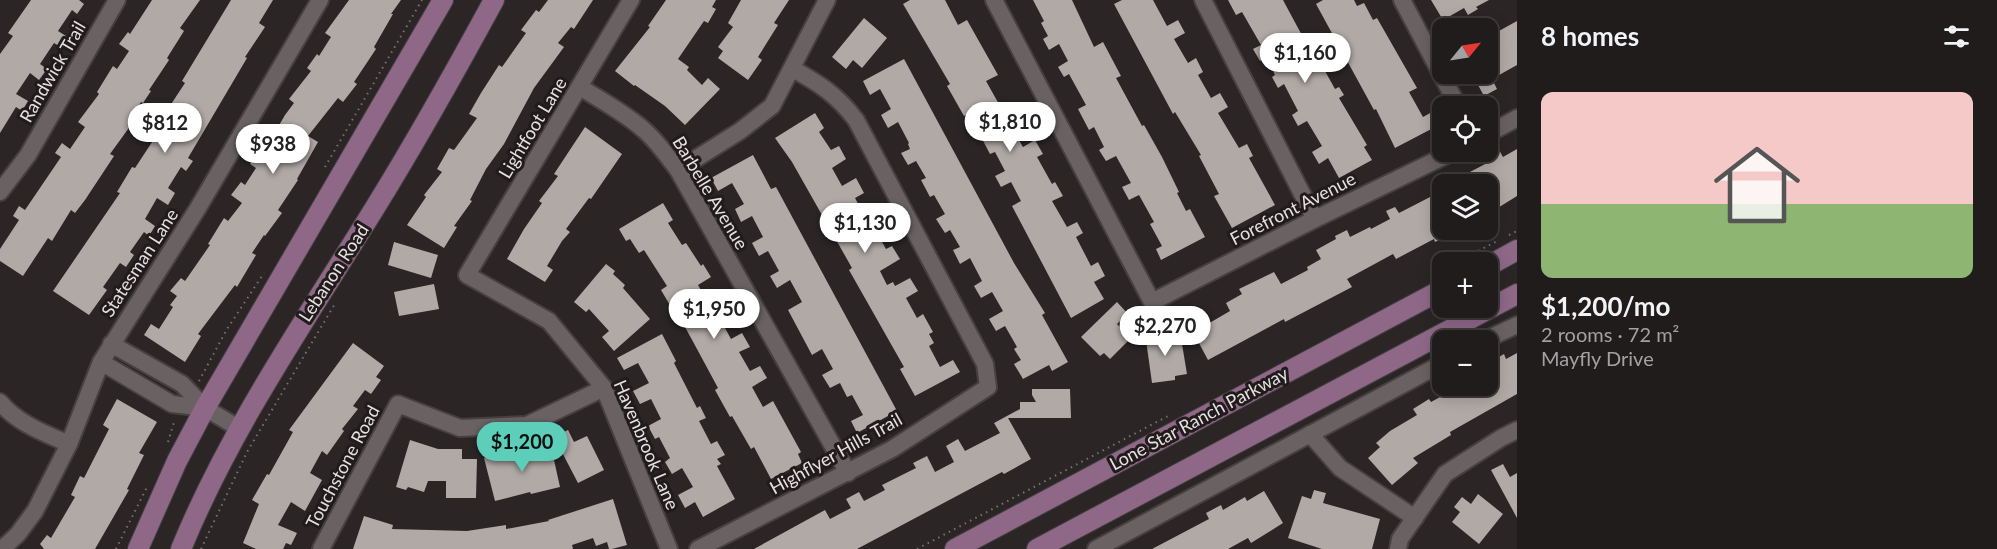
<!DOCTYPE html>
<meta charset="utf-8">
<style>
:root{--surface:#201c1c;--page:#2d2929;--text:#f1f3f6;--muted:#a2a1a3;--line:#3d3a3b;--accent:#5dceb9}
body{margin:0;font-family:Lato,sans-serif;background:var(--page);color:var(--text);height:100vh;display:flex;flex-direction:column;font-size:22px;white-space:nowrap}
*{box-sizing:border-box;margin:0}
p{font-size:20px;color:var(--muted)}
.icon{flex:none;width:33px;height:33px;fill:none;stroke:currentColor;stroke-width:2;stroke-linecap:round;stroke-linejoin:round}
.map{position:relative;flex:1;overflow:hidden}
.panel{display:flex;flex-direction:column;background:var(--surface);width:480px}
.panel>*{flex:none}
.needle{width:39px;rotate:60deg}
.controls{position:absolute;left:1432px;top:18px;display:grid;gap:12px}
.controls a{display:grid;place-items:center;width:66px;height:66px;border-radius:12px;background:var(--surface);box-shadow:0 3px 15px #0003,0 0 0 2px var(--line);font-size:30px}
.price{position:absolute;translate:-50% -51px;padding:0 14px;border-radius:21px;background:#fff;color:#222;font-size:20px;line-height:39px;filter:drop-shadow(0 2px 3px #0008)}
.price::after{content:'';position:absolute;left:50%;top:36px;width:18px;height:14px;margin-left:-9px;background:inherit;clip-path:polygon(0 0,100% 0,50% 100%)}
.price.active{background:var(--accent);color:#111}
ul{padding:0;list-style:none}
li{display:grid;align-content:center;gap:12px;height:318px;padding:0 24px}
li span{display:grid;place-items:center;height:186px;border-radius:12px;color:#555}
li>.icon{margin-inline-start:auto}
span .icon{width:108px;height:108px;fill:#fffc;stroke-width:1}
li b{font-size:26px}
h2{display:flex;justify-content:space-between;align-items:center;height:72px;padding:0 24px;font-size:26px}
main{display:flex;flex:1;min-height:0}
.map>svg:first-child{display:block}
</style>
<main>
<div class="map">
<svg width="1517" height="549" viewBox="0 0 1517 549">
<rect width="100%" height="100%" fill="#2b2526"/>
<g fill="#b1a9a6">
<path d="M31,0H79L84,4L77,14L72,10L58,31L66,36L59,46L54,43L40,64L47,69L39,80L30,73L16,94L28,101L22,111L16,107L0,133V54L13,36L8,33Z"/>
<path d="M152,0H200L180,28L184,31L167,58L169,60L149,90L151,91L143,103L141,102L128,123L131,125L110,154L114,156L85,200L75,213L71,210L52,241L48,238L23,276L0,261V249L19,220L13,216L19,206L25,210L61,157L55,153L62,143L70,149L85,127L78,122L99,94L97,92L113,66L117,69L129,51L119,44L128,32L130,34Z"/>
<path d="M231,0H273L259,23L265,27L245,57L247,58L188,158L193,161L186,171L181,167L168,188L175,193L168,205L157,198L145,219L155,226L149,236L144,232L130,252L134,255L126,267L120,263L103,287L107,290L89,315L53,291L120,193L117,192L132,167L135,168L160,130L156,127L185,83L182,81Z"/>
<path d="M349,0H401L391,14H393L374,47L376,49L354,82L357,84L343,102L338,98L308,136L318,142L297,179L298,180L278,210L282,213L265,236L264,235L252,253L256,255L237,287L235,285L198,334L201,336L185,362L144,335L151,324L159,329L173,307L170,305L177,296L170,291L181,278L185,281L210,245L208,244L224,218L228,221L242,203L231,195L241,182L245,185L256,168L250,164L258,153L262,155L285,115L294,103L289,99L311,71L307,68L317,54L319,56L331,37L325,33Z"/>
<path d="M548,0H593L574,29L571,27L558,43L564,47L534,88L504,144L486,169L470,200L472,201L454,226L457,227L444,248L407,225L426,197L424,195L442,172L437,169L449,148L454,150L477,118L469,114L481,93L499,65L502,67L526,33L521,30L536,10L539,12Z"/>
<path d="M666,0H716L712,7L716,9L708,23L704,21L678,59L689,67L687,70L702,85L708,78L720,89L685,125L665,106L635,85L634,86L615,71L650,27L648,26Z"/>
<path d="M741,0H789L774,23L778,25L758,57L762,60L748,80L718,58L723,51L718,47L733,27L728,23Z"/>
<path d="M910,0H945L958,25L967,20L998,75L986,81L1000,106L1004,104L1010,115L1017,111L1024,124L1013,130L1023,147L1035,140L1043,154L1037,157L1052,184L1055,182L1063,196L1052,201L1067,227L1077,222L1083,233L1076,237L1091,266L1098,262L1105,276L1094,282L1104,299L1071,318L1012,206L1021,201L1011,182L1001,187L995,176L1005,171L995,152L990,154L969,114L964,116L947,86L950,84L903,4Z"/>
<path d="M1033,0H1072L1094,47L1103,42L1121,76L1116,78L1142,126L1144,125L1162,157L1179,192L1177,193L1186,211L1190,209L1205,237L1161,260L1156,249L1162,246L1150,224L1154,222L1139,195L1129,200L1122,187L1131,183L1116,156L1106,161L1099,150L1104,147L1094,127L1089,130L1078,109L1086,105L1069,74L1064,77L1058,67L1068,61L1059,44L1049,50L1043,39L1048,36L1041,23L1044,21Z"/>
<path d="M1122,0H1153L1167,26L1178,20L1185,33L1174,39L1188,63L1196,58L1203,72L1198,75L1211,98L1220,93L1228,107L1218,113L1239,148L1247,144L1253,156L1249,158L1275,205L1232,228L1214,196L1219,194L1199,156L1201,155L1175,112L1173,114L1114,4Z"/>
<path d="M1228,0H1283L1312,54L1315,53L1335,89L1339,87L1344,95L1339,98L1367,145L1364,147L1372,160L1339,178L1328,158L1319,164L1312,152L1322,146L1307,121L1298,126L1292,115L1298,111L1284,84L1278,88L1272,77L1275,75L1266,57L1260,61L1253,49L1261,45L1242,12L1236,15Z"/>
<path d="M1323,0H1354L1357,6L1364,3L1373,20L1377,18L1417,88L1409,92L1423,117L1432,112L1439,125L1395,148L1376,109L1374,110L1316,4Z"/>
<path d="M1431,0H1489L1476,7L1478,9L1468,15L1464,8L1443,20Z"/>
<path d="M864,18L887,38L862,68L853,60L846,69L832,57Z"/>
<path d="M1517,21V65L1492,79L1497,89L1484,96L1472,74H1488V37Z"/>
<path d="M904,59L1014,263L1045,313L1042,315L1068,362L1052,371L1049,365L1023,379L1014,364L1021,360L1014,349L1017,347L1005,326L996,331L989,319L1003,311L992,292L981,298L974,286L982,281L970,258L960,264L953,250L960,247L950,230L945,233L936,219L945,214L934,195L930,197L921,180L926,178L916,161L908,165L901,153L910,149L908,144L909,143L898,122L888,128L881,115L891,109L880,89L870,95L863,81Z"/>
<path d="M815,113L824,128L819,132L831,150L839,146L846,159L832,168L842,186L856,178L864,193L855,198L865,217L874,212L882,226L875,229L886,249L892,246L900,259L880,271L887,285L893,282L895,286L910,278L918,291L906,298L917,318L923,314L933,332L929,334L934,343L929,346L940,367L953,360L960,372L915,396L900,369L904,367L849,270L852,268L792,162L775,138Z"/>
<path d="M585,127L622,154L591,199L589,198L566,229L570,232L562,241L547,266L553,270L545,282L507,259L524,229L542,203L539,201L558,176L554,174Z"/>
<path d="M1517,149V196L1488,214V184H1447L1489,162L1486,157L1499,150L1503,157Z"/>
<path d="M753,155L771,189L776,187L897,411L857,433L851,421L863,415L852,395L847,397L840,383L830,388L822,375L833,369L822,349L812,355L788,310L802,302L790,280L777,288L770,276L779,271L768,251L759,256L752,243L763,237L752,216L741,222L735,209L744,204L732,183L718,191L711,178Z"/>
<path d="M1443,183V230H1458L1435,242L1434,239L1396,259L1393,254L1347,279L1352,287L1285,322L1284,319L1208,360L1185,317L1198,310L1206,325L1230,311L1226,303L1242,294L1239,289L1274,272L1281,284L1308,270L1307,267L1321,259L1316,250L1336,239L1335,236L1347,230L1350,237L1370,227L1371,229L1390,219L1386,211L1395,207L1399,213L1434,195L1431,190Z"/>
<path d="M663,203L673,220L668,223L682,245L686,243L701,266L703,264L711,277L698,285L711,307L723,300L730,313L720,319L731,339L742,333L750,347L739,352L750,371L760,366L767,378L752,387L763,407L773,401L801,452L798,454L802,463L771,479L754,447L751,449L732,416L730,417L715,390L718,388L697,349L679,316L677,317L661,290L667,286L644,250L639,253L630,239L626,241L619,229Z"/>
<path d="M394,242L438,255L431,278L388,265Z"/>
<path d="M606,264L615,271L613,274L625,285L623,288L650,319L614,351L602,337L609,331L589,309L586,312L574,302Z"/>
<path d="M434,284L439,309L399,316L394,292Z"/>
<path d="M1117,302L1128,314L1117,324L1131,338L1110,359L1104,353L1100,356L1081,337Z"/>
<path d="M1169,330L1170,340L1181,338L1187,374L1175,376V380L1152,383L1145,333Z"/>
<path d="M662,334L676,361L674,363L697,408L700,406L706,418L699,421L711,444L717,441L725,455L717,459L721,464L717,466L735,499L703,517L695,502L685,508L678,495L693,487L682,468L672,474L665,462L670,458L659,437L655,439L648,426L661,419L651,399L640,404L633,391L649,383L638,363L624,370L617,358Z"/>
<path d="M353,343L384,366L376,377L381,380L371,394L365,390L353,406L358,409L342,429L344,431L327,455L322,451L310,473L322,480L305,511L291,502L278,525L297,533L291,545L286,543L283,549H256L243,543L259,504L252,500L267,474L269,475L293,432L289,430Z"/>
<path d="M1517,353V394L1450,432L1451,435L1413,458L1418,463L1392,485L1368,458L1380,447L1376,443L1390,431L1417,415L1413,409L1429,399L1431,402L1460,386H1488V370L1493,367L1490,362L1504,354L1506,359Z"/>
<path d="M1032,389H1070L1071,418H1008L1031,459L1004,474L1002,472L857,549H754L825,510L830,519L851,508L846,499L859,492L864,501L885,490L882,485L916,468L913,463L927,456L935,472L954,462L946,446L958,439L965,451L1000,433L994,423L1020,409V402H1036L1032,395Z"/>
<path d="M117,399L157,422L139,453L144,455L127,489L129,490L95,549H44L40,544L47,535L51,538L75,497L71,495L80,476L84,478L109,429L103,425Z"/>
<path d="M568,430L574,442L587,436L604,470L578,483L554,437Z"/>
<path d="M410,440L438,449H462V459H477L476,498H446V481H428L424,492L408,487L406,490L396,487Z"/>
<path d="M535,445L537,454L552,451L560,487L531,494L530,492L495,501L484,458Z"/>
<path d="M1503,464L1510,477L1517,473V518L1491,470Z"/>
<path d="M1314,490L1326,493L1323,503L1380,519L1372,549H1322L1288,538L1302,496L1311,499Z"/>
<path d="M1264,491L1283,523L1251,543L1248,538L1228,549H1152L1209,519L1206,513L1221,505L1223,510L1245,497L1247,501Z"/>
<path d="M1478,494L1503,514L1479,544L1452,522L1460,512L1454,507L1462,497L1471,504Z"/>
<path d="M613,499L627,545L612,549H609L607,542L596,546L593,538L572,545L573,549H353L364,516L393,525L392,529L467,531L506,525V529L549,521L548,520Z"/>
</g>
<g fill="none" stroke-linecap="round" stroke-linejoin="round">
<g stroke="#464041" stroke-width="20">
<g id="minor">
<path d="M631,0L467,275L549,321L604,388L669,549"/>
<path d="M994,0L1152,302L1315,219L1453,152"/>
<path d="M1203,0L1315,219"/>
<path d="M1402,0L1458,106"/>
<path d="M580,87C602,101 625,113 644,130C657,141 667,156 678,170L848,473"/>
<path d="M1488,134L1517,118"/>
<path d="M678,170L740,131L772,106L827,0"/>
<path d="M0,192L28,155L117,0"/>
<path d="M1485,340L1517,325"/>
<path d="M111,344L182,384L205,408L240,429"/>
<path d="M101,362L172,404L205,408"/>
<path d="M0,402C17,423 44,433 69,444"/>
<path d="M1310,434L1340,468L1415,518"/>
<path d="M2,549L18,534L35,511L69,444L101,362L198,208L320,0"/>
<path d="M321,549L398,404L460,428L527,425L604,388"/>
<path d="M698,549L892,449L988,387L985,364L856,120C837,95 820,84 793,69"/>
<path d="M1096,549L1443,363"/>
<path d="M1398,549L1400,539L1445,474L1501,438L1517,430"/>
</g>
</g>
<g stroke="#464041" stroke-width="22">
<g id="major">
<path d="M1488,266L1517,250"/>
<path d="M138,549L177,461L205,408L443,0"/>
<path d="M181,549C231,427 307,318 376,206C418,138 456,70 494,0"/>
<path d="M955,549L1443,289"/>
<path d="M1037,549L1517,294"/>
</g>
</g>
<g stroke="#787273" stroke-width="2" stroke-dasharray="1.5 4.5" stroke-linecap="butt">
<path d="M325,167L422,0"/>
<path d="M1509,235L1517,231"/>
<path d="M1457,262L1499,240"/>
<path d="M1435,274L1443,270"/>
<path d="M199,381L227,329L264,273"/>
<path d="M168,442L175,419"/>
<path d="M116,549L148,485"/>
<path d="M201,549L247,452L336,302"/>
<path d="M917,549L1168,416"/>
</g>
<use href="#minor" stroke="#696162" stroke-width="16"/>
<use href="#major" stroke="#8f6888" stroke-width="20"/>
</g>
<g text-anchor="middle" stroke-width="6" stroke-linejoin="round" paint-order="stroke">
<g font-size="18" fill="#e5e0e1" stroke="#211b1c">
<text transform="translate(53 72) rotate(-60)" y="6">Randwick Trail</text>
<text transform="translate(533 128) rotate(-59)" y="6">Lightfoot Lane</text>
<text transform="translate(710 193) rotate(59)" y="6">Barbelle Avenue</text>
<text transform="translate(1293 209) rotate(-27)" y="6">Forefront Avenue</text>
<text transform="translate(140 263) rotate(-57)" y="6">Statesman Lane</text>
<text transform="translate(334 273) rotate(-57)" y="6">Lebanon Road</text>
<text transform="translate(1199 419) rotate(-28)" y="6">Lone Star Ranch Parkway</text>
<text transform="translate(646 445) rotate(67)" y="6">Havenbrook Lane</text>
<text transform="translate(836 454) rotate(-29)" y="6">Highflyer Hills Trail</text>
<text transform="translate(343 467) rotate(-62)" y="6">Touchstone Road</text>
</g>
</g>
</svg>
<div class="controls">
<a><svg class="needle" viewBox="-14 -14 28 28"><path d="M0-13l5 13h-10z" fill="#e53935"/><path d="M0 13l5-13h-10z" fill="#a2a1a3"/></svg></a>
<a><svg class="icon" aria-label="locate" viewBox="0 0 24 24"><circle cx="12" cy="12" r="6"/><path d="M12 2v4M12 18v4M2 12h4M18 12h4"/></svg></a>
<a><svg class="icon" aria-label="layers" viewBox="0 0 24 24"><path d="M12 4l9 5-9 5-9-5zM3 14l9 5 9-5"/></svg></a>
<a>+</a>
<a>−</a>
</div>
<b class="price" style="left:1305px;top:84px">$1,160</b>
<b class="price" style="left:1010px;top:153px">$1,810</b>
<b class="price" style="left:165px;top:154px">$812</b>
<b class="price" style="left:273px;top:175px">$938</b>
<b class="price" style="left:865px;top:254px">$1,130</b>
<b class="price" style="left:714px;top:340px">$1,950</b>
<b class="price" style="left:1165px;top:357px">$2,270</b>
<b class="price active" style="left:522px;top:473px">$1,200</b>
</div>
<section class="panel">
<h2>8 homes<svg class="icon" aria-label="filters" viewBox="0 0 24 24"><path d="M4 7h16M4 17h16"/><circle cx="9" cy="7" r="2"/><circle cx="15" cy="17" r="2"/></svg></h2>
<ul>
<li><span style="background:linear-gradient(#f6c9c9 60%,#8fb573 0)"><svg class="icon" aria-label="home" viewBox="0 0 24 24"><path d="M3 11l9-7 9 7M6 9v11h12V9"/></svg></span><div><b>$1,200/mo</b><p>2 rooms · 72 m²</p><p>Mayfly Drive</p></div></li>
</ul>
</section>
</main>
